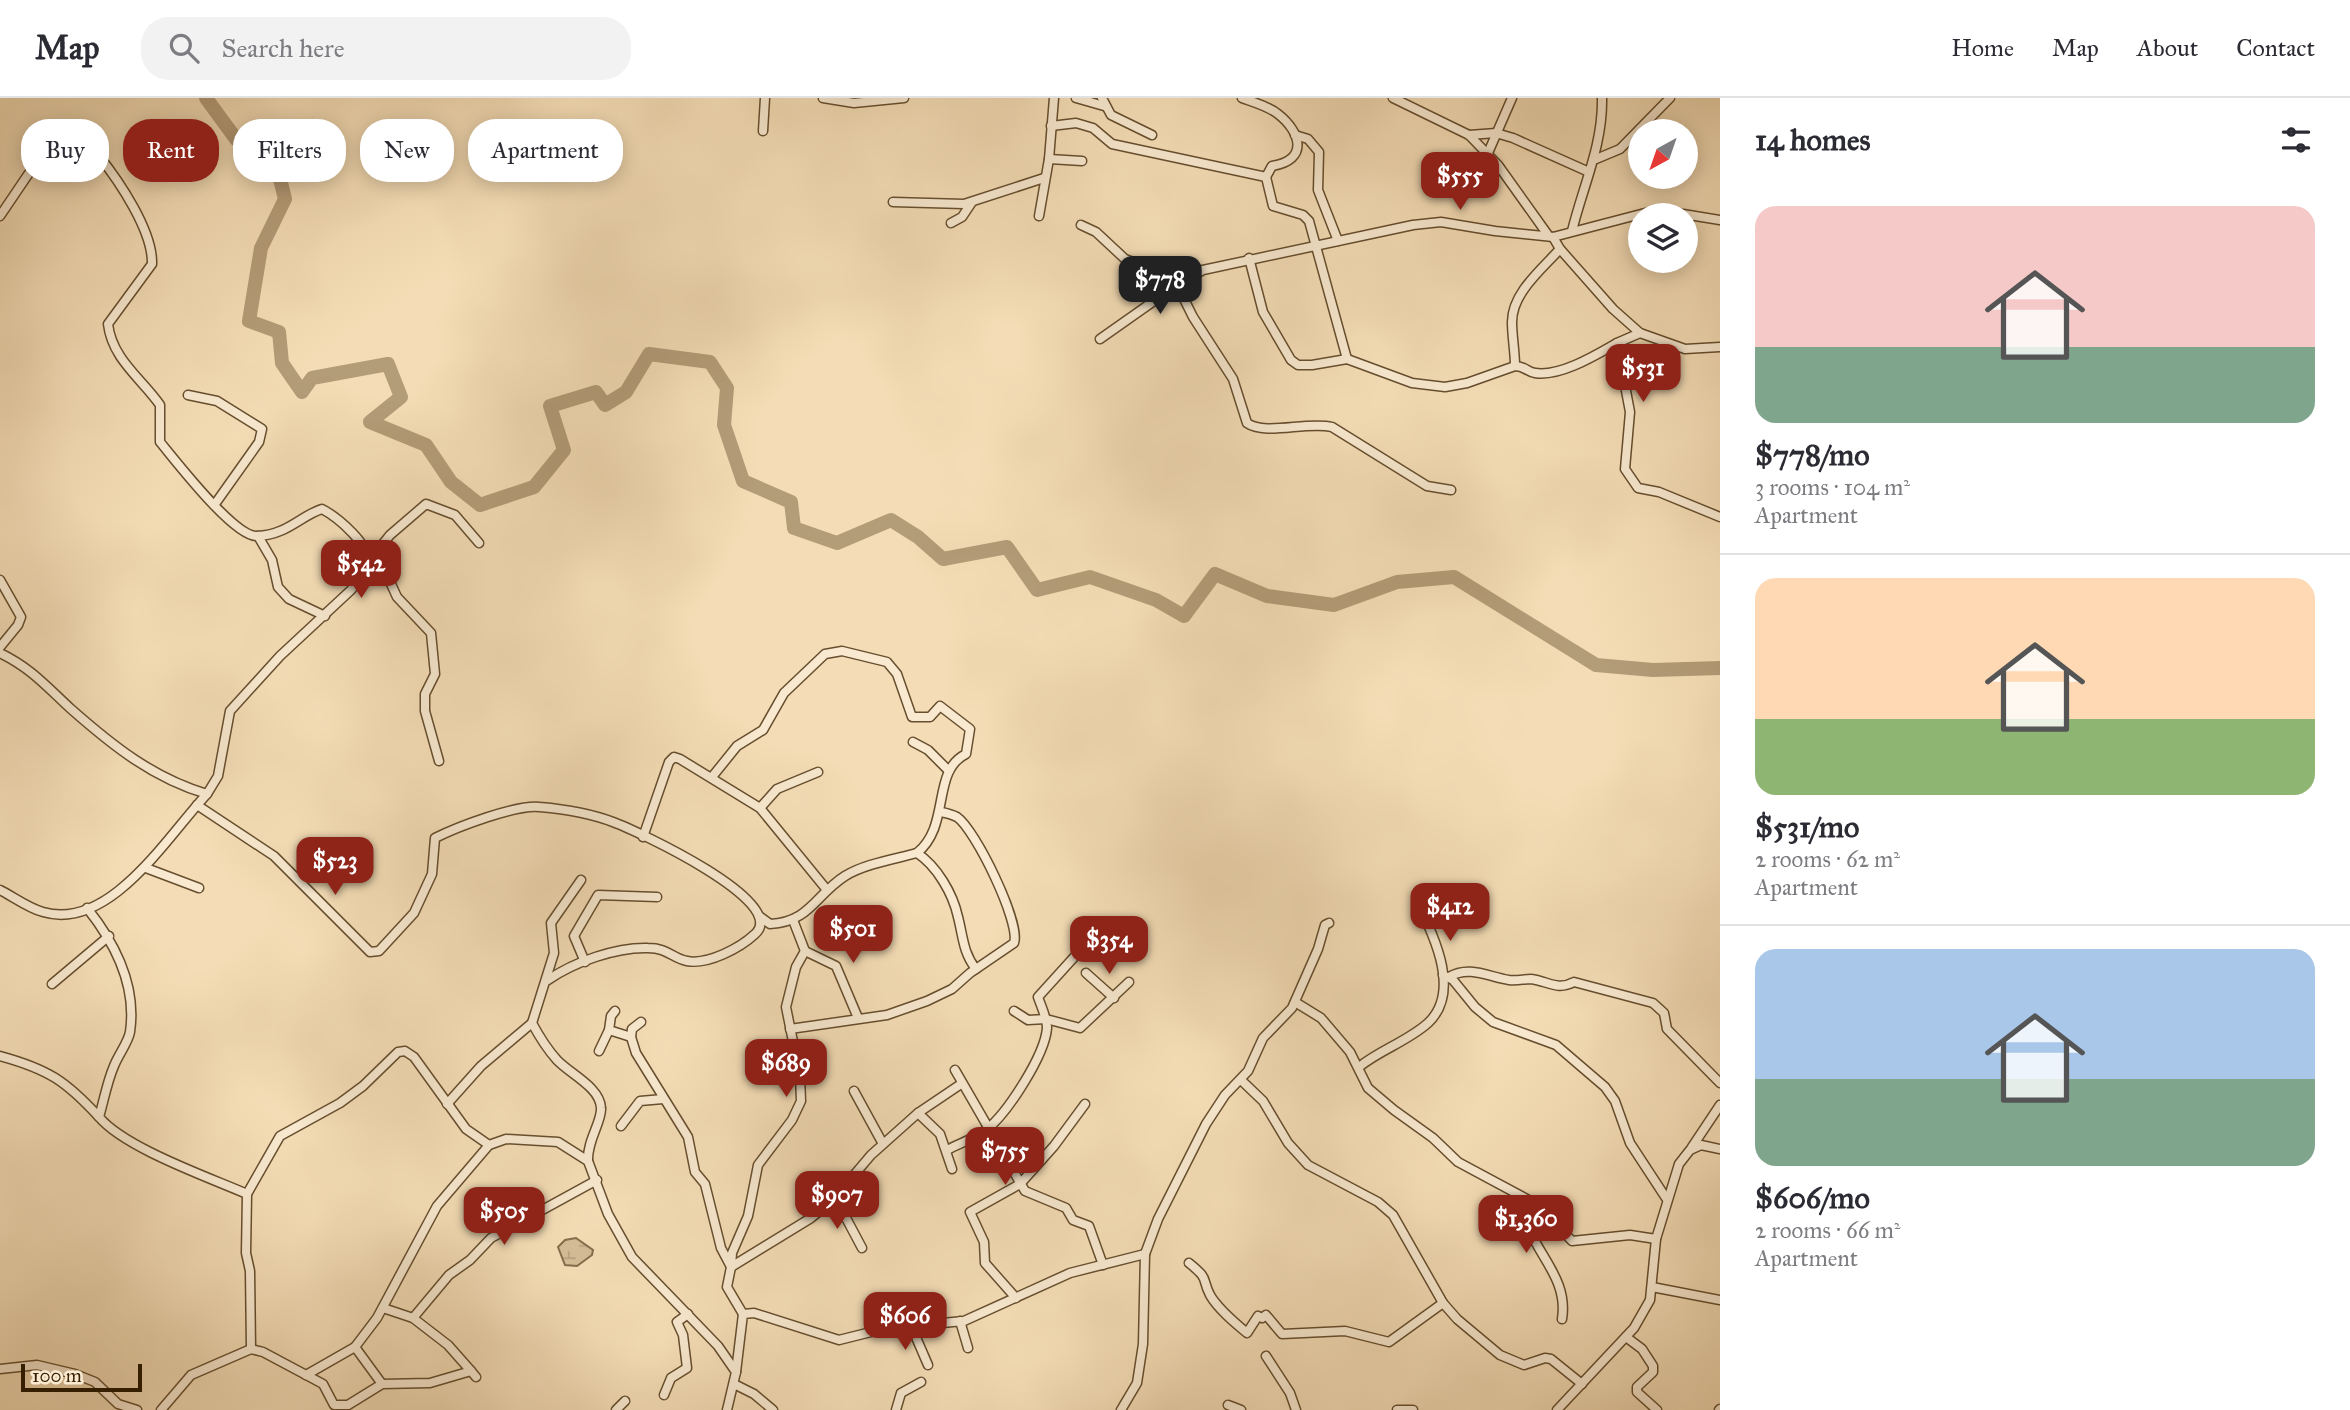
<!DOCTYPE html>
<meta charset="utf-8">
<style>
:root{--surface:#fff;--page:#f2f2f3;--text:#2b2b33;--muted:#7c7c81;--line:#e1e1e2;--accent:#8f2418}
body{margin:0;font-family:"IM FELL Great Primer",serif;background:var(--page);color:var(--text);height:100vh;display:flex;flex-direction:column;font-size:26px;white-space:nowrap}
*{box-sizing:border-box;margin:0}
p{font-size:23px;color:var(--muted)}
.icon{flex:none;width:38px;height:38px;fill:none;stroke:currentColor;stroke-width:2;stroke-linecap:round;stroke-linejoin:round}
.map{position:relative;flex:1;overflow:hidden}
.drawer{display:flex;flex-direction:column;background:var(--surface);width:630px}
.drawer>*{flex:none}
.guide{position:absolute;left:21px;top:21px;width:665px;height:63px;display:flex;gap:14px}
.needle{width:46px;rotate:220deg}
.buttons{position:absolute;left:1628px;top:21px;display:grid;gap:14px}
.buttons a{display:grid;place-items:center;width:70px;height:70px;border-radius:50%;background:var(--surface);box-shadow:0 4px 18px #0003;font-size:35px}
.scale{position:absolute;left:21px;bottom:18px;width:121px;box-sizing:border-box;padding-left:7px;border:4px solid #361e00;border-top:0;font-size:19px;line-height:24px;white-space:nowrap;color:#361e00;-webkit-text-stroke:5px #f8e9d0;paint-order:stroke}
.price{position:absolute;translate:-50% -60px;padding:0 16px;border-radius:14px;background:var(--accent);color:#fff;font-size:23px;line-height:46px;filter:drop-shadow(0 2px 4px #0008)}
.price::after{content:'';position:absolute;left:50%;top:42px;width:21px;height:16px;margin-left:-10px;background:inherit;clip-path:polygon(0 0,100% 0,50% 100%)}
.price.on{background:#222;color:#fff}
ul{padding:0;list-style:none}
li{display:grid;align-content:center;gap:14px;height:371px;padding:0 35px}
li+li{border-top:2px solid var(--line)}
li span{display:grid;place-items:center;height:217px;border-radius:21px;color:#555}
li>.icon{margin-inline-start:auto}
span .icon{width:126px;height:126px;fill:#fffc;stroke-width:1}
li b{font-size:30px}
h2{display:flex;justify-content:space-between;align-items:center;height:84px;padding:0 35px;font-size:30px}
.pill{padding:0 24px;border-radius:28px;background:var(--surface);box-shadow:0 4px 18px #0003;font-size:24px;line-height:63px}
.pill.on{background:var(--accent);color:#fff}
header{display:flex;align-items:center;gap:42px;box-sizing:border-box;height:98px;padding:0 35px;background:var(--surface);border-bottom:2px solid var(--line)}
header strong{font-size:33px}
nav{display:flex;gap:38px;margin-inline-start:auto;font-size:24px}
.search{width:490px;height:63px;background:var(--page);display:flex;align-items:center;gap:18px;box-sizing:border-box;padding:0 24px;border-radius:28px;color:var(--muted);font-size:26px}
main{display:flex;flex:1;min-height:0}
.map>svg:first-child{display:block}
</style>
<header>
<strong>Map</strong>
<div class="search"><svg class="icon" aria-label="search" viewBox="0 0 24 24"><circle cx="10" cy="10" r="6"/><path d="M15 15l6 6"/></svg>Search here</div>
<nav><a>Home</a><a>Map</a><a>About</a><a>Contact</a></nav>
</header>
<main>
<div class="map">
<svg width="1720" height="1312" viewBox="0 0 1720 1312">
<defs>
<pattern id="wetland-marsh" width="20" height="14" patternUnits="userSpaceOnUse" patternTransform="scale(1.75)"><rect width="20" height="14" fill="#d4bd97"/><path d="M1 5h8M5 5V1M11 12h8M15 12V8" fill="none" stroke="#b7a280"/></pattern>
</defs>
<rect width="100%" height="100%" fill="#f4ddb6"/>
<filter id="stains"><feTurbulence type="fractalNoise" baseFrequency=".00286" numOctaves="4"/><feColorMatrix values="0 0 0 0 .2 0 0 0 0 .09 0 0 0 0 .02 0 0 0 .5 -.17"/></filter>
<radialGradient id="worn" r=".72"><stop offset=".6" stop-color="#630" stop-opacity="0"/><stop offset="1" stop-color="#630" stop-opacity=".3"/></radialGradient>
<path fill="url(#wetland-marsh)" stroke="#856e4c" stroke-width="2" d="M576,1140L593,1152L592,1157L577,1168L565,1167L558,1149L565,1142Z"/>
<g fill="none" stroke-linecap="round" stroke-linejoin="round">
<path stroke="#b39c78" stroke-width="14" d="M206,0L236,41L277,69L285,101L261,150L249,223L279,234L282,265L302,294L312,280L388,266L401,299L370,324L426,347L451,384L480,407L534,389L564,352L550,308L596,294L605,307L626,294L649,256L710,264L727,290L724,327L743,383L791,404L794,430L837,445L891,422L918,439L943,461L1007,449L1037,492L1090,479L1156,502L1184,518L1215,476L1267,498L1334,507L1397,484L1454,479L1596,567L1653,572L1720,570"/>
<g stroke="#664e2e" stroke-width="11">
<g id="minor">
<path d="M823,0L854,5L904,0"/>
<path d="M1076,0L1104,8"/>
<path d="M1102,0L1111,17L1152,37"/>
<path d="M1242,0C1253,4 1268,8 1278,16C1301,34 1309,62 1272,68L1266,79"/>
<path d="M1393,0L1469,37L1498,67L1548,137"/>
<path d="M1051,28L1076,25L1093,30L1112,46L1266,79L1273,108L1303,117L1309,123L1347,261"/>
<path d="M763,33L765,0"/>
<path d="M1295,37L1308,41L1319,54L1318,92L1338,143"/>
<path d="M1469,37L1496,35L1513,40L1589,74"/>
<path d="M1488,55L1512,0"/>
<path d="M1049,61L1082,63"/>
<path d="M1596,61L1620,51L1670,0"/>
<path d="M893,104L964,106L1044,80"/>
<path d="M0,118L46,50L61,56L74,53L85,62L99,58C119,83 153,133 152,166L108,226C112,261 142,281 160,307V344C176,363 234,439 257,438C287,437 300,418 322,411C339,420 370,447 370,467L351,492L280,558L230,613L218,678L207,696"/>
<path d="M1039,118L1049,61L1054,0"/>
<path d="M951,125L962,119L972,104"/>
<path d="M1081,127L1096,134L1125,161L1158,173L1177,187L1193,219L1233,281L1247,325C1265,338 1307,323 1332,329L1427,388L1451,392"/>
<path d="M1572,133C1583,88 1603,47 1602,0"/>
<path d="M1553,139L1560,151L1613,211L1640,235L1685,251L1720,249"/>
<path d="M1249,160L1263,214L1291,262L1298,267H1312L1347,261L1412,285L1445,289L1467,285L1515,268C1525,268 1527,274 1535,275C1560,279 1596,257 1617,245"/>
<path d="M1640,235L1617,245L1630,314L1625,371L1638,390L1659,394L1720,419"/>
<path d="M1100,241L1171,191L1203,172L1413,127L1441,124L1495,133L1553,139L1645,115L1683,116L1720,122"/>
<path d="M1515,268C1515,254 1512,238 1512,224C1512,195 1542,171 1560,151"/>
<path d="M188,297L217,303L262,331L259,344L215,406"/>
<path d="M258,438L272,462L278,489L289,501L325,518"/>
<path d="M0,482L21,519L18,527L0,549"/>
<path d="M0,555C31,570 46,588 71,611C113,648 153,680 207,696C169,736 110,834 43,814C28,810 14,799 0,792"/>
<path d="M913,644L928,652L949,673"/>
<path d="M439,663L425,613V596L435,576L431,535L397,499L391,486L370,462L390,437L426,406L455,417L479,445"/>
<path d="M712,679L737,648L763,632L784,595L825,556L842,553L887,564L897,576L912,619H930L940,608L970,631L966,656C931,673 951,728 917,755C895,761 864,766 845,778C815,797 810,824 770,826L759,818"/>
<path d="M197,707L274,758L370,854L379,853L414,815L432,776L435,740C457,729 517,706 540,709C563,711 592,716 613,724C635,732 791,804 755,836C740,850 708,867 687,863C672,860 668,850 648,850C616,849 574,864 548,882"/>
<path d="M760,710L777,691L818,674"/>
<path d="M643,739L669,664L674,659L680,661L760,710L827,792"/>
<path d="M917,755C937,768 953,796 958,819C963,838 963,855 976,871"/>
<path d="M146,770L199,790"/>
<path d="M581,782L551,825L554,855L532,925C539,938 547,951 557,962C570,976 600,989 601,1010C602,1024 587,1042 588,1063"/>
<path d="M87,810C115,845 137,887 130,934C128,945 118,957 114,968C107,984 104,1002 99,1019C125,1050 208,1079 247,1096"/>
<path d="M805,853L836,868L858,920"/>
<path d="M585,864L574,838L598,797L657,799"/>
<path d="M1086,875L1114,900"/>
<path d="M1443,877L1453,882L1475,909L1493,924L1556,947L1605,989L1615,1003L1630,1045L1666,1100"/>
<path d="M1449,879C1469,867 1489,879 1509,882C1517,883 1524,881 1531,881C1548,883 1557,893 1574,884L1653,905L1664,915L1667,931L1720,985"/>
<path d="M52,886L109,838"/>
<path d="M1295,904L1321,920L1350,954L1368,990L1394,1012L1433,1040L1458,1064L1538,1107L1572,1143L1630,1137L1656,1141"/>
<path d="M615,913L611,918L609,932L631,939"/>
<path d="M1014,913L1028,922L1046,921L1080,930L1129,884"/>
<path d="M641,924L632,931L631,939L636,955L688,1039L695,1074L705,1086L721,1150L731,1169"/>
<path d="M790,931L887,917L927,903L952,891L970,875L1014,845C1021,825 975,731 957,719C953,717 946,715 941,714"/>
<path d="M599,953L609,932"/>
<path d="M0,958C48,971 66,983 99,1019"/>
<path d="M1359,969C1380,952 1408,943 1428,925C1462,893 1433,837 1417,803"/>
<path d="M955,972L1025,1093L1066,1110L1073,1122L1089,1128L1103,1167"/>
<path d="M1241,982L1263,1003L1288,1045L1308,1067L1378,1104L1393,1117L1443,1205L1457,1221L1500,1257L1524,1267L1545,1260L1551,1261L1582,1286"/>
<path d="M854,993L883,1046"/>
<path d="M447,1006L481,968L532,925"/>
<path d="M918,1015L961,986"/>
<path d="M621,1028L640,1003L663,1001"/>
<path d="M1692,1049L1720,1007"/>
<path d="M947,1052C960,1045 974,1041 986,1032C1007,1016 1045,957 1047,930C1047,920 1041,908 1038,899L1086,846"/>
<path d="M832,1103L845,1118L862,1150"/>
<path d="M1541,1109L1533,1117L1529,1131C1542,1162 1568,1184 1562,1221"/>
<path d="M1189,1165C1210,1182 1201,1179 1210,1197C1218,1211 1235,1225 1247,1235L1258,1218L1262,1220L1266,1217L1282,1236L1345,1233L1389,1244L1443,1205"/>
<path d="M731,1169L732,1155L748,1118L758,1067L792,1022L801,1003L800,978L786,909L796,869L805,853L793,822"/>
<path d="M1652,1189L1720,1202"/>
<path d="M1016,1200L985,1165L984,1144L970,1114L1020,1086L1054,1048L1085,1006"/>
<path d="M383,1210L413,1220L448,1247L471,1273"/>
<path d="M743,1216L727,1189L731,1169L811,1120L832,1103L871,1057L918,1015L940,1036L952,1071"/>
<path d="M413,1220L449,1177L470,1162L491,1140L597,1082"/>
<path d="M960,1223L968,1250"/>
<path d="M912,1230L928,1267"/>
<path d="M1626,1239L1642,1251L1653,1268V1274L1637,1289V1294L1657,1312"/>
<path d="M355,1249L382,1286"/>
<path d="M251,1251L250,1173L246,1155L247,1096L280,1038L340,1005L363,988L398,954L405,953L414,959L466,1031L489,1047"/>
<path d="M1266,1258L1290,1295L1296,1312"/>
<path d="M0,1271L37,1267L75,1276L95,1284L118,1306L137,1312"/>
<path d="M736,1274L743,1216L754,1215L839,1242L887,1230L964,1223L1070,1175L1145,1156"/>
<path d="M306,1277L355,1249L377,1220L437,1108L489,1047L506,1041L558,1044L588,1063L608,1116L632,1159L718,1248L736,1274L727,1312"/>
<path d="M734,1286L754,1296L773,1312"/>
<path d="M664,1297L671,1280L687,1270L683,1237L677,1224L688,1216"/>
<path d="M1228,1307L1241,1312"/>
<path d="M161,1312L191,1277L251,1251L263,1254L323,1286L334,1307H348L382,1286L430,1285L471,1273L476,1279"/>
<path d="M616,1312L625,1303"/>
<path d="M896,1312L901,1295L921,1284"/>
<path d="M1121,1312L1137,1285L1143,1246L1145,1156L1158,1121L1206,1026L1225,997L1248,973L1263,940L1292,910L1318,851L1325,827L1329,825"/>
<path d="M1397,1312H1413"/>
<path d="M1557,1312L1634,1230L1650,1202L1656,1141L1679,1066L1690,1052L1701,1047L1720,1051"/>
<path d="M1719,1312L1720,1311"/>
</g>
</g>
<use href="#minor" stroke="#f8e9d0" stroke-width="8"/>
</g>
<rect width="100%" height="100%" filter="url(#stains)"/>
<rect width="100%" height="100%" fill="url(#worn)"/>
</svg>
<div class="buttons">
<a><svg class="needle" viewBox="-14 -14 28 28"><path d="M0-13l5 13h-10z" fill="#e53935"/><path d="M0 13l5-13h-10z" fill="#7c7c81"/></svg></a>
<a><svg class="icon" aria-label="layers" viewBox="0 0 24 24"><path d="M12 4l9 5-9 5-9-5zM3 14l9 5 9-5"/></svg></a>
</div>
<div class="scale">100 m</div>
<b class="price" style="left:1460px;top:114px">$555</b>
<b class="price on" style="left:1160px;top:218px">$778</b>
<b class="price" style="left:1643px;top:306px">$531</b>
<b class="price" style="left:361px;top:502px">$542</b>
<b class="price" style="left:335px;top:799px">$523</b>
<b class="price" style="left:1450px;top:845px">$412</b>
<b class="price" style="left:853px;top:867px">$501</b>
<b class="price" style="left:1109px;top:878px">$354</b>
<b class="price" style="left:786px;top:1001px">$689</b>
<b class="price" style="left:1005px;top:1089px">$755</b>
<b class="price" style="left:837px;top:1133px">$907</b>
<b class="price" style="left:504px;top:1149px">$505</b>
<b class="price" style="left:1526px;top:1157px">$1,360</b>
<b class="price" style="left:905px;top:1254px">$606</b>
<div class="guide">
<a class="pill">Buy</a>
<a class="pill on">Rent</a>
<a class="pill">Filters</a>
<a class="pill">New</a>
<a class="pill">Apartment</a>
</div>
</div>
<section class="drawer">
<h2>14 homes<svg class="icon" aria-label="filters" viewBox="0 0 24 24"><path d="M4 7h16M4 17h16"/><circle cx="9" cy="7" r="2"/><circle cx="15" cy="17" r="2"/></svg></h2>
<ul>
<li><span style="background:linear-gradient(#f6c9c9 65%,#7fa58c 0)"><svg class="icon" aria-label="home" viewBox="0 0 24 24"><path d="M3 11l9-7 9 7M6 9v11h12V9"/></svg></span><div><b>$778/mo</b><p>3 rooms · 104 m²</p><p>Apartment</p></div></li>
<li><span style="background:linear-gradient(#ffd9b3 65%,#8fb573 0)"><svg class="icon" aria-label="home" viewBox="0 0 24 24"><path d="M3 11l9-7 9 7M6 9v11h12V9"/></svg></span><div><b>$531/mo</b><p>2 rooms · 62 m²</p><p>Apartment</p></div></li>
<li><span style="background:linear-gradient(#a9c7e8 60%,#7fa58c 0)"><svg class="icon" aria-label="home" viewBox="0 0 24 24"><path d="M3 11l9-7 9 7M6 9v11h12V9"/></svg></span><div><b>$606/mo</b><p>2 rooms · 66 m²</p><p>Apartment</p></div></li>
</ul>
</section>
</main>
